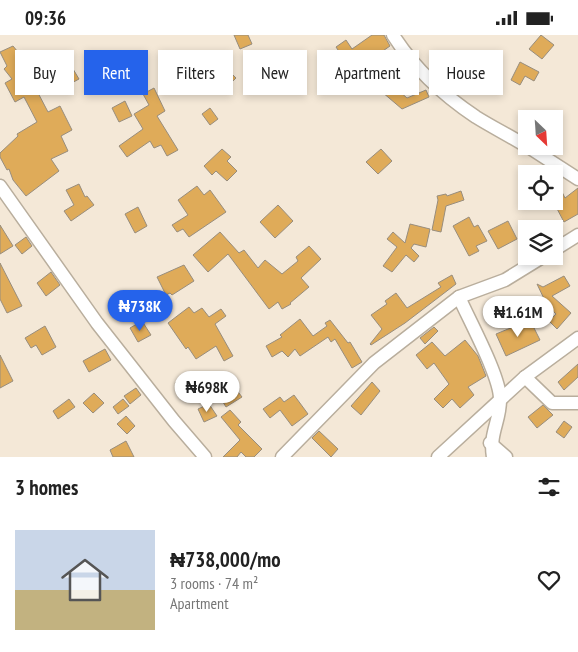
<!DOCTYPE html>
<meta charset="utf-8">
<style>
:root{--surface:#fff;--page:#f6f6f6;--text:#222;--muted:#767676;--line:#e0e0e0;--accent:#2563eb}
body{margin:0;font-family:"PT Sans Narrow",sans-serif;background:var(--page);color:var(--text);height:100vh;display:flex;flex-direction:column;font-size:19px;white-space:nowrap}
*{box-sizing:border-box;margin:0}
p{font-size:16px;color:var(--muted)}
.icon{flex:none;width:28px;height:28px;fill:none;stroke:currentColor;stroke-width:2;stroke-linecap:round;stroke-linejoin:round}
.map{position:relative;height:422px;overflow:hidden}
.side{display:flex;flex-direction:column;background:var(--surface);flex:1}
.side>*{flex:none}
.hud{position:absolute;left:15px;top:15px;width:549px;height:45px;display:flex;gap:10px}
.needle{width:32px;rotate:155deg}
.controls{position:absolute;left:518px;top:75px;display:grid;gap:10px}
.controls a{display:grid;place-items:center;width:45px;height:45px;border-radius:0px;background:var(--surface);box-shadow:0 2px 8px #0003;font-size:25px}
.price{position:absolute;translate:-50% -42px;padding:0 11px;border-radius:18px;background:#fff;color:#222;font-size:16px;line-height:32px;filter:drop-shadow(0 1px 2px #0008)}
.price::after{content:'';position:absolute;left:50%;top:30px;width:15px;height:11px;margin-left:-8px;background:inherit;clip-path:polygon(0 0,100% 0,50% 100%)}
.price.active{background:var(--accent);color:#fff}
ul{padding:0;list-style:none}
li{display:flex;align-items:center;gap:15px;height:125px;padding:0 15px}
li+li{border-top:1px solid var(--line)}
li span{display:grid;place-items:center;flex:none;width:140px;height:100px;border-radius:0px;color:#555}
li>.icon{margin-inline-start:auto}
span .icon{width:60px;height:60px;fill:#fffc;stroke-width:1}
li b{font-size:21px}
h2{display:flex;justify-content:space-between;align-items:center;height:60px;padding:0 15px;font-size:21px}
.pill{padding:0 18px;border-radius:0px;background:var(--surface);box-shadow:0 2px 8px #0003;font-size:18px;line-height:45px}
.pill.active{background:var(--accent);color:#fff}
.status{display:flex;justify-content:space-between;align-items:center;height:35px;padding:0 25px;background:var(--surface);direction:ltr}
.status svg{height:14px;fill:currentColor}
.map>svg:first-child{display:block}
</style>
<div class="status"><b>09:36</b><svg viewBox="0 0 49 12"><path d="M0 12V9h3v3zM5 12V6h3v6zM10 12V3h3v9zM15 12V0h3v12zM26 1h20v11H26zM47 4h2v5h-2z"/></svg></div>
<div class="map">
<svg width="578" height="422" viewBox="0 0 578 422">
<rect width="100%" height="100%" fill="#f4e8d7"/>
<g fill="#dfab59" stroke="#988d7d">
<path d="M234,0H248L252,9L240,14Z"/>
<path d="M372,0H384L390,11L364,29L362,26L351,34L336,12L346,5L352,14Z"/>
<path d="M541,0L554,10L542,24L529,14Z"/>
<path d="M13,11L27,28L24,31L48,77L60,71L72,95L61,101L68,116L51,124L59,136L26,161L13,145L9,134L7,135L0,122V118L18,101L17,99L37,87L24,62L15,67L5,48L12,44L4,34L7,31L0,17Z"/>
<path d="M258,26L270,42L262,49L249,33Z"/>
<path d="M520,27L539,37L534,46L525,41L520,50L511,45Z"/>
<path d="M70,29L79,44L68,50L60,34Z"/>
<path d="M223,30L236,43L225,54L212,40Z"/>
<path d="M390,48L407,63L426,55L429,62L402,74L382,57Z"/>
<path d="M154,53L165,76L157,81L178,115L167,121L161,110L154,113L150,106L127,122L119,111L143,94L134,79L149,70L143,59Z"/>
<path d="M125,66L132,81L119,87L112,73Z"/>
<path d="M210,73L218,84L210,90L202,79Z"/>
<path d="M222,114L231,122L227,126L237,136L227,146L216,136L212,140L204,131Z"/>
<path d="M381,114L392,126L378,139L366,127Z"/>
<path d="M79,149L85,162L87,161L94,170L71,186L64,176L74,170L66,155Z"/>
<path d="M197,151L204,160L210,155L226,177L189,202L183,194L177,197L172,190L188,180L178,165Z"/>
<path d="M578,153V179L564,187L554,168V159L561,155L565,163Z"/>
<path d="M461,156L464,165L446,171L441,197L432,195L438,165L437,161L446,159L447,161Z"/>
<path d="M278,170L293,186L275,203L260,187Z"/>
<path d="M138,172L147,191L135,198L125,179Z"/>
<path d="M469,182L474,192L478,190L487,206L476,211L479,216L469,221L453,191Z"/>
<path d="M508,186L517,204L498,214L488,196Z"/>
<path d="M410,189L430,194L426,212L414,209L411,213L419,221L414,227L406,220L392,237L383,231L397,212L387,204L393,197L405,208Z"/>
<path d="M0,190L13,211L0,219Z"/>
<path d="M220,197L239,218L244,215L258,233L265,225L282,239L298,226L296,222L309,211L321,224L301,243L309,252L290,268L291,269L282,274L278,267L269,274L228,219L208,237L193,220Z"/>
<path d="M26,202L32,211L22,219L15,210Z"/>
<path d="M0,228L22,271L7,278L0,264Z"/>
<path d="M184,230L194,246L172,260L170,258L166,260L157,242Z"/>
<path d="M51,237L60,250L46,261L37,248Z"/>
<path d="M452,240L456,249L405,288L371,310L370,309L382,294L371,280L387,269L385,266L396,258L407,273L441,252L438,248Z"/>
<path d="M564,241L570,251L552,261L571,278L557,294L549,286L556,279L547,270L537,249L543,252Z"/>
<path d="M189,272L194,278L202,273L209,282L221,274L226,281L215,289L233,321L224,326L216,311L196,324L188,312L186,314L168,288Z"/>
<path d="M300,284L313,301L327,291L325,288L330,285L348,308L350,307L362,327L352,333L335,304L331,307L328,302L300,321L295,314L288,322L282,316L272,322L266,311L282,302L280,300Z"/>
<path d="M530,285L540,305L506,321L496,299Z"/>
<path d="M142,286L151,300L138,307L130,293Z"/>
<path d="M45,291L56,312L42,320L36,310L31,313L25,303Z"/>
<path d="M434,292L438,296L425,309L420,303Z"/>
<path d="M465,305L478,321L486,341L468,352L474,360L460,373L452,364L443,373L434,364L449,349L434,328L427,334L416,320L432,307L445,321Z"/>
<path d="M105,314L111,325L89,337L83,326Z"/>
<path d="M0,320L13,346L0,353Z"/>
<path d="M578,329V342L564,355L558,347Z"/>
<path d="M186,340L193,349L182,357L175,348Z"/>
<path d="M229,345L242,362L226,372L215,354Z"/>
<path d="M372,347L380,356L361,380L351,371Z"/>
<path d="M136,353L141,360L130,369L124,361Z"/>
<path d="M94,358L104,368L93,378L83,368Z"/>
<path d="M294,360L308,379L292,391L280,375L270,383L263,374L280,362L284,367Z"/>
<path d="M69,364L75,372L58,384L53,376Z"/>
<path d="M123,364L129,371L118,379L113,372Z"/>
<path d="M209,369L217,381L204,387L198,374Z"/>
<path d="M543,370L553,380L537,393L528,382Z"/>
<path d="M230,375L241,387L238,390L262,414L254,422H246L241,417L237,422H223L240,405L221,382Z"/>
<path d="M126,381L135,391L127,399L117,389Z"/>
<path d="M564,386L572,392L564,403L556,397Z"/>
<path d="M319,396L338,414L331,422L312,403Z"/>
<path d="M126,406L134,422H113L110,415Z"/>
</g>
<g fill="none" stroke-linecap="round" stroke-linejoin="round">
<g stroke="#b9ae9d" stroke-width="15">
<g id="street">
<path d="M393,0C414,33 443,60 476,82C492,92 510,101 526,111"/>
<path d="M527,111L578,144"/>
<path d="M0,151L97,288L174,386L205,422"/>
<path d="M554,215L578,200"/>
<path d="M459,262C469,285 501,343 500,365C500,387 489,398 493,422"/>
<path d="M525,342L552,368H578"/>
<path d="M490,408L506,422"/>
<path d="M282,422L374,328L459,262L505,245L544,221"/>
<path d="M438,422L525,342L578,303"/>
</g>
</g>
<use href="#street" stroke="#fff" stroke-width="12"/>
</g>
</svg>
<div class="controls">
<a><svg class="needle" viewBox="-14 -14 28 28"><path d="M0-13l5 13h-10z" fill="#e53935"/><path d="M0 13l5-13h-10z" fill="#767676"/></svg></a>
<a><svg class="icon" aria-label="locate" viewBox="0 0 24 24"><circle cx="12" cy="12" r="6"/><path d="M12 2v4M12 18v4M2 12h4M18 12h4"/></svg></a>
<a><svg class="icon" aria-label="layers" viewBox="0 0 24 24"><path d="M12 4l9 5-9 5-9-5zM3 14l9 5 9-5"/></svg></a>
</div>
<b class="price active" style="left:140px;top:297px">₦738K</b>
<b class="price" style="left:518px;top:303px">₦1.61M</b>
<b class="price" style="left:207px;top:378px">₦698K</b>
<div class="hud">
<a class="pill">Buy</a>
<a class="pill active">Rent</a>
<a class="pill">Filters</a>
<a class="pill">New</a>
<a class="pill">Apartment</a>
<a class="pill">House</a>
</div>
</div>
<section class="side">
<h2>3 homes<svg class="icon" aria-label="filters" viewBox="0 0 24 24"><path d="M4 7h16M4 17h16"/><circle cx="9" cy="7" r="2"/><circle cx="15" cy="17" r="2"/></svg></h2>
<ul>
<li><span style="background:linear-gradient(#c9d6e8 60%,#c2b280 0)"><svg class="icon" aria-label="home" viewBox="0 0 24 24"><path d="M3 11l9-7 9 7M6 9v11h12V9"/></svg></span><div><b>₦738,000/mo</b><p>3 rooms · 74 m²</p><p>Apartment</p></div><svg class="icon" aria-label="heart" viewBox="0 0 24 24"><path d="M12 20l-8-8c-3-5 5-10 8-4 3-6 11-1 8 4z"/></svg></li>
</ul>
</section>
